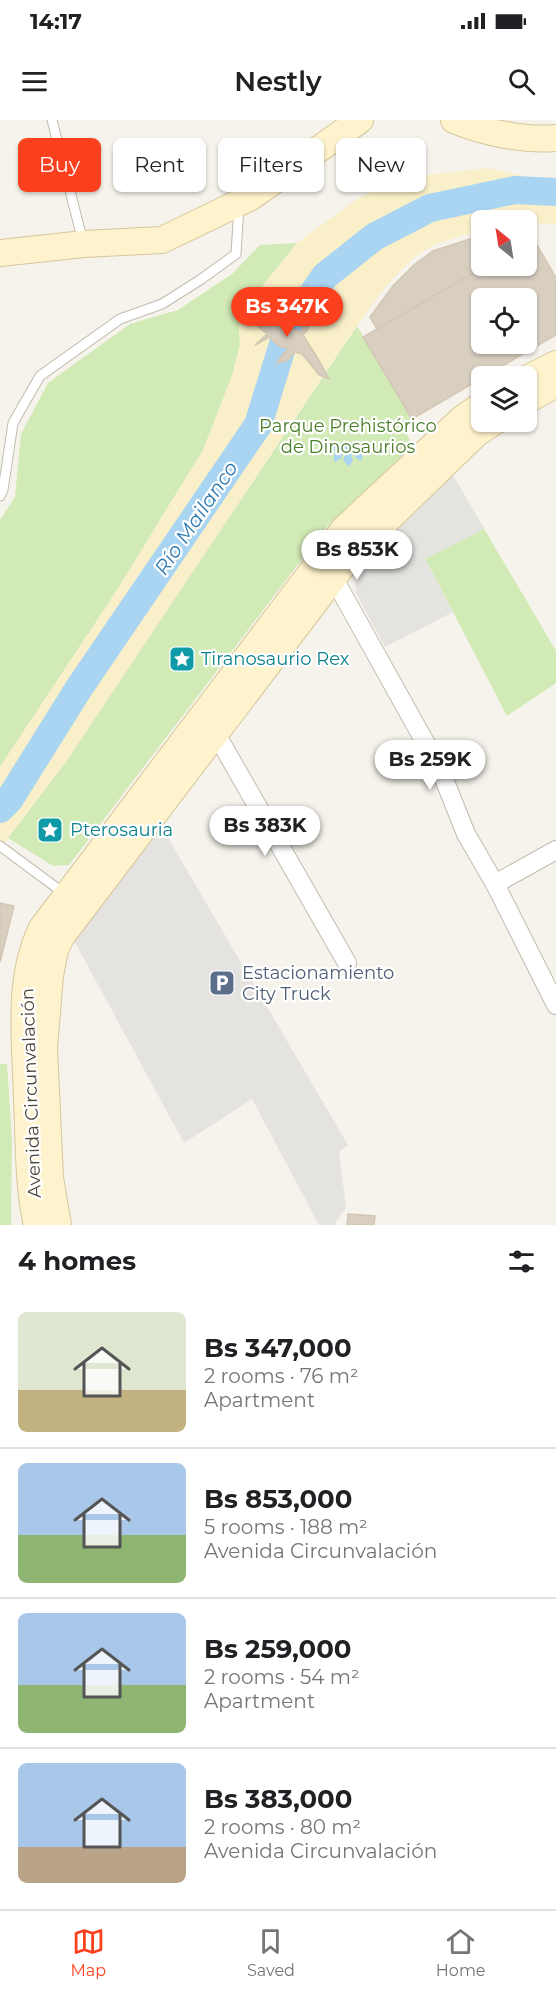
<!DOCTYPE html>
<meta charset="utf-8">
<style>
:root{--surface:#fff;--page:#f6f6f6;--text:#202124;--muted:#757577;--line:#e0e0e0;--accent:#fc3f1d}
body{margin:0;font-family:Montserrat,sans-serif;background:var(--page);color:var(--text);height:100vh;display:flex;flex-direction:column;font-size:22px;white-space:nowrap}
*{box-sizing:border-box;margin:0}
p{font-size:20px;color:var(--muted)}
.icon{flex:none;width:33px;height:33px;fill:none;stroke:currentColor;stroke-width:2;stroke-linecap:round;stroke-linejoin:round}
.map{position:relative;height:1105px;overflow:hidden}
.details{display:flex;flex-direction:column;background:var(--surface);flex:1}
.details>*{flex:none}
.top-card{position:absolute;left:18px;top:18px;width:520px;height:54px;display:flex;gap:12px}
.needle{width:39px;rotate:330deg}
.buttons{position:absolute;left:471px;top:90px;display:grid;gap:12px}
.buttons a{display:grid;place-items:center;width:66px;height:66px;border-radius:9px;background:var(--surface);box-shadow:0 2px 4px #0004;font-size:30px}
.price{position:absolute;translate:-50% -51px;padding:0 14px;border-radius:21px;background:#fff;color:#222;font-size:20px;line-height:39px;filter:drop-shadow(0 2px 3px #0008)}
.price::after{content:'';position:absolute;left:50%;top:36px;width:18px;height:14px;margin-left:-9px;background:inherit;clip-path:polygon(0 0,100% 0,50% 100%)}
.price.selected{background:var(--accent);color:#fff}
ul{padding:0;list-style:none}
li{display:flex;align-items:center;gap:18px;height:150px;padding:0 18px}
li+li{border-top:2px solid var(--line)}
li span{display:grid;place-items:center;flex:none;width:168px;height:120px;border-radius:9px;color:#555}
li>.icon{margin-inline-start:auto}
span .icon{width:72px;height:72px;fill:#fffc;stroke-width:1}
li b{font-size:26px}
h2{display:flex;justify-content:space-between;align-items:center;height:72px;padding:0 18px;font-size:26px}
.chip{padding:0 21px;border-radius:9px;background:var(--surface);box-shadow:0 2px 4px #0004;font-size:21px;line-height:54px}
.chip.selected{background:var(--accent);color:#fff}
.status{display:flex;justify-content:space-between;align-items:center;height:42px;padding:0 30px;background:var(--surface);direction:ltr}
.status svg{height:16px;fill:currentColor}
header{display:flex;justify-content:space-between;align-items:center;height:78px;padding:0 18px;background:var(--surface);font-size:27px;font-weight:600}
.tab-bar{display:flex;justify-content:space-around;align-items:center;height:84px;border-top:2px solid var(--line);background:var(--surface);font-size:16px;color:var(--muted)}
.tab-bar a{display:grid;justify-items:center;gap:3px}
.tab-bar .selected{color:var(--accent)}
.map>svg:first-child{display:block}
</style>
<div class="status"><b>14:17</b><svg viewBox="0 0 49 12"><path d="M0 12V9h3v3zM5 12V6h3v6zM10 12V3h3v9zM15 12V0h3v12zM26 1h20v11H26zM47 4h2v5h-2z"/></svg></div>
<header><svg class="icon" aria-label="menu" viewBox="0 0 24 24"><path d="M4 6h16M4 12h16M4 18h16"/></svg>Nestly<svg class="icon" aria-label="search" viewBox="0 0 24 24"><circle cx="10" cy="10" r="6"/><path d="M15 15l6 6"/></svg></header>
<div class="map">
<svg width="556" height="1105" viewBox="0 0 556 1105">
<rect width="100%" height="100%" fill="#f6f3ec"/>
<g fill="#d2eab5">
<path d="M297,123L257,173L244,194L239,206L240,225L232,256L203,330L117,470L0,647V400L15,377L21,314L48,263L130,204L178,190L232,154L260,125Z"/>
<path d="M357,206L412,299L402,305L415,330L328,405L69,745L53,746L8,718L65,643Z"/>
<path d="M452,354L556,531V563L507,596L404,398Z"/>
<path d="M0,944H7L12,1019L11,1105H0Z"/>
</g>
<path fill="#f9efc9" d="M488,48L537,59L556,60V104L527,103L526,100H482L481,110C460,117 434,122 416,136C388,159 368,191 347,220L65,643L0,728V647L117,470L203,330L232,256L240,225L239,206L257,173L297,123L353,82L392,59Z"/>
<g fill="#e5e3e0">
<path d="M452,354L484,409L425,439L453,492L385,527L356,473L354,444Z"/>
<path d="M161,706L348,1025L339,1032L346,1087L334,1105H319L252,979L184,1023L72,817Z"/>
</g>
<path fill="#a9d4f2" d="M331,323C344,323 353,326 362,335V341L356,338L354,334L351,335L353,340L349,347L343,340L345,335L342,334L341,339L334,342V334L337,331L326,332L328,327Z"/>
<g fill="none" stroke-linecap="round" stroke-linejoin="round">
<path stroke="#a9d4f2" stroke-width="28" d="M0,689L9,680L79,568L258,305L287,211L325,156L374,117L430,88L515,70L556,72"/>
</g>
<g fill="#d8cfc1" stroke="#d3c7b4" stroke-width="1.5" fill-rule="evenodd">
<path d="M482,115V146H486L377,209L370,197L393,166L415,144L433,131Z"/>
<path d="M533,118L556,158V215L485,256H482V258L412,299L363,217L486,146H526V122ZM482,178H526V224H482Z"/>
<path d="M277,182L280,190L276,200L301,213L302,205L308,194V209L303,215L320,242L329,259L319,255L302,234L295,232L288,240L277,243L284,233L289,229L279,226L269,217L255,225L267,214L244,194L247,189L273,199Z"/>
<path d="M0,783L14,786L0,842Z"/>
<path d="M348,1094L375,1096L374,1105H347Z"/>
</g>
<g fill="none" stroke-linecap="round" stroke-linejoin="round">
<g stroke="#c2bbae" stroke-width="11">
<g id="lane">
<path d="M52,0L83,122"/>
<path d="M0,376L3,370L13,303L40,256L120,199L162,184L200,160L236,134L239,85"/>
<path d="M0,726L65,774"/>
</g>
</g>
<g stroke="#c2bbae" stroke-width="20">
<g id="street">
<path d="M325,451L333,457L440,649L466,714L495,764L556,885"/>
<path d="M215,612L347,843"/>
<path d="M495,764L556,730"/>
</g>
</g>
<g stroke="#d6c79b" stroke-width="28">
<g id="secondary">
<path d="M454,0C483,12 524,21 556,18"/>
<path d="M0,133L84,124L162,120L251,77L360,0"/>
<path d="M526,259L556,244"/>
<path d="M526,281L556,264"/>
<path d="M37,1105C28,1066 29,1021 27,981C26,924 16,860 42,808L344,409L463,298L482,285"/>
<path d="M58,1105L50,1058L44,928L50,855L55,830L61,817L350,436L477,313L494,302"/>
</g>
</g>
<use href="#lane" stroke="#fff" stroke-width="9"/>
<use href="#street" stroke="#fff" stroke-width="18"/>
<use href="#secondary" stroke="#fff3cd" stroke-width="26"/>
</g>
<defs>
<g id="sight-square" transform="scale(1.35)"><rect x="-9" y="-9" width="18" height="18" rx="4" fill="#0f9aa8" stroke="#fff"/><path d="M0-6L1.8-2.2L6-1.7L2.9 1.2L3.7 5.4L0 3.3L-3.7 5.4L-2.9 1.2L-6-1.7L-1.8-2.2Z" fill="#fff"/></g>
<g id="parking-square" transform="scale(1.35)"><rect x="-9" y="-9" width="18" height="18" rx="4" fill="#5c6f8a" stroke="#fff"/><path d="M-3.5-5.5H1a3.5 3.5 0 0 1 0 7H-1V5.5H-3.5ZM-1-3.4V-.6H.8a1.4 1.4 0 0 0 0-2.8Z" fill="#fff"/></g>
</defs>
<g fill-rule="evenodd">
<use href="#sight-square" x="182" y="539"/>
<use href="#sight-square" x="50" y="710"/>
<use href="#parking-square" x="222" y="863"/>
</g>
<g text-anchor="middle" stroke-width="4.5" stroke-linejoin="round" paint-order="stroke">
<g font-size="18" fill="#4a7f2a" stroke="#fff">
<text x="348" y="312">Parque Prehistórico<tspan x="348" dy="21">de Dinosaurios</tspan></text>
</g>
<g font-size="18" fill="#0d838f" stroke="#fff" text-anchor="start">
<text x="201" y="545">Tiranosaurio Rex</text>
<text x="70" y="716">Pterosauria</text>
</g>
<g font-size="18" fill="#4e5e75" stroke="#fff" text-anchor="start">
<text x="242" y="859">Estacionamiento<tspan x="242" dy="21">City Truck</tspan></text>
</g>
<g font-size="18" fill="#4b4439" stroke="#fff">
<text transform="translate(31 973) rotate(-92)" y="6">Avenida Circunvalación</text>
</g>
<g font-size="20" font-style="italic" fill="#2e7ab2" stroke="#fff">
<text transform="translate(196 398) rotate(-56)" y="7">Río Mailanco</text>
</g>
</g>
</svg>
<div class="buttons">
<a><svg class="needle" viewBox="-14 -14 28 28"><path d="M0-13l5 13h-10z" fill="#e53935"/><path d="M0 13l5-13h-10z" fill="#757577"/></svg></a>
<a><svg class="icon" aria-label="locate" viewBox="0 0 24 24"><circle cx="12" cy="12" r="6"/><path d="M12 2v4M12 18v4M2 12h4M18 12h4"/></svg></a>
<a><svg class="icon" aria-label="layers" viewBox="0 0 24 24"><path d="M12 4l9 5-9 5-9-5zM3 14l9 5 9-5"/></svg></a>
</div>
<b class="price selected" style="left:287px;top:218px">Bs 347K</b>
<b class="price" style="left:357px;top:461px">Bs 853K</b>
<b class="price" style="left:430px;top:671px">Bs 259K</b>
<b class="price" style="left:265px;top:737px">Bs 383K</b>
<div class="top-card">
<a class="chip selected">Buy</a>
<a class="chip">Rent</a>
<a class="chip">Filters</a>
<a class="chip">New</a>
</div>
</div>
<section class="details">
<h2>4 homes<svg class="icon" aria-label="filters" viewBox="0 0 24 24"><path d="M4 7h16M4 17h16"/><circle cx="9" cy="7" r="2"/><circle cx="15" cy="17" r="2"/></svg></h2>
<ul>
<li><span style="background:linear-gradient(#dfe7d0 65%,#c2b280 0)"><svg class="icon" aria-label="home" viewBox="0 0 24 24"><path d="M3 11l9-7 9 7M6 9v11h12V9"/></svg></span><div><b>Bs 347,000</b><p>2 rooms · 76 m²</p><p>Apartment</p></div></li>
<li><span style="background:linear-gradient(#a9c7e8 60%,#8fb573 0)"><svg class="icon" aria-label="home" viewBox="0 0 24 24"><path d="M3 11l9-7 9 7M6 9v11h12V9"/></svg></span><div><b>Bs 853,000</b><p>5 rooms · 188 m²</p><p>Avenida Circunvalación</p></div></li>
<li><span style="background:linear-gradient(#a9c7e8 60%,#8fb573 0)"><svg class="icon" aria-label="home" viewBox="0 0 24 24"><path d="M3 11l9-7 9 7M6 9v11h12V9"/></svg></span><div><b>Bs 259,000</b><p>2 rooms · 54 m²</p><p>Apartment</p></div></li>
<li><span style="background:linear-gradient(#a9c7e8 70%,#b9a48a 0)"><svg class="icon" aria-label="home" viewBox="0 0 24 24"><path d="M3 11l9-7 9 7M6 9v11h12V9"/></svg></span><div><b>Bs 383,000</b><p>2 rooms · 80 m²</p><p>Avenida Circunvalación</p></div></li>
</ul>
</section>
<nav class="tab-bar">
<a class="selected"><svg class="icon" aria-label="map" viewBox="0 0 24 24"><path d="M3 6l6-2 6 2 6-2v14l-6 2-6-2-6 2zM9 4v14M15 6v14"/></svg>Map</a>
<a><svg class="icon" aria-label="saved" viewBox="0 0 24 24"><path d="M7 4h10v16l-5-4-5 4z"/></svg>Saved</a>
<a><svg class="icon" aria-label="home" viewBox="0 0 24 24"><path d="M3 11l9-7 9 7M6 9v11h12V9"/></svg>Home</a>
</nav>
